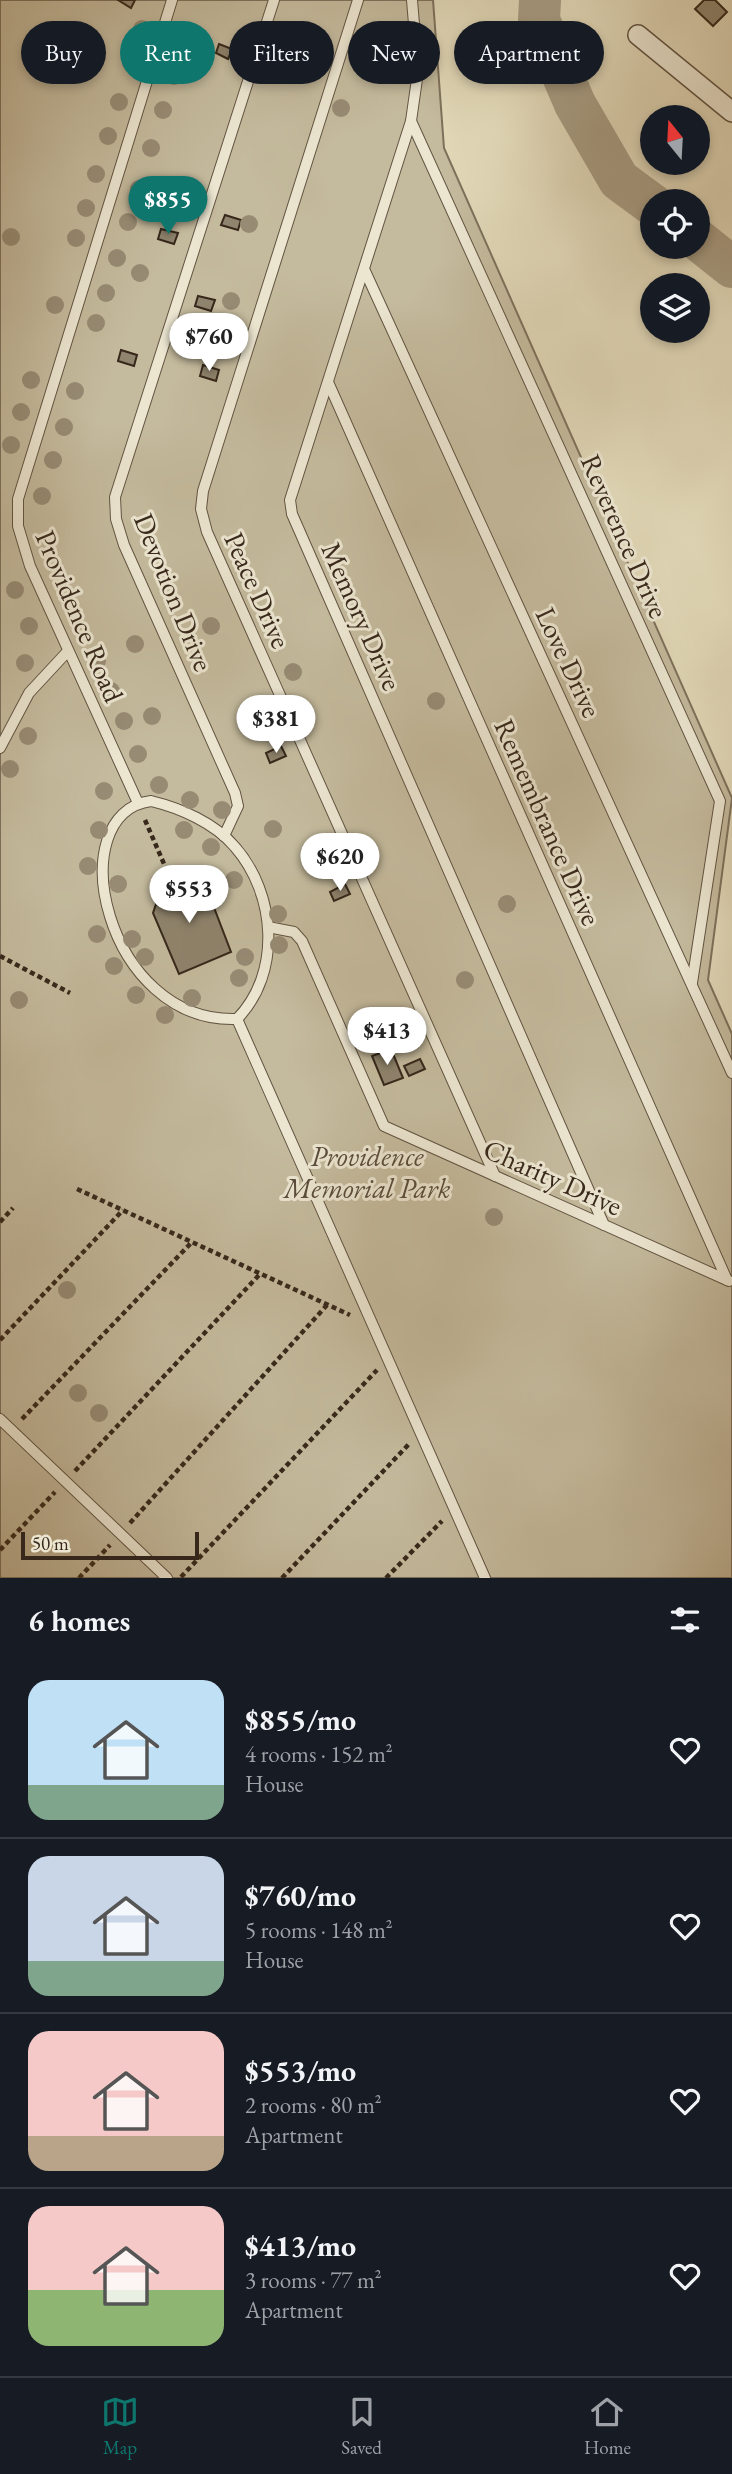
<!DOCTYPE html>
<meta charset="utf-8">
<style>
:root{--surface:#171b24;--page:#242831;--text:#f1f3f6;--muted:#9ea1a6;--line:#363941;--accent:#0f766e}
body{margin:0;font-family:"EB Garamond",serif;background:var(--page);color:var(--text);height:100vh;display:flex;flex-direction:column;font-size:26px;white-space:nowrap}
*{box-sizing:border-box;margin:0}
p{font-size:23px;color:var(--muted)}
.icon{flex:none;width:38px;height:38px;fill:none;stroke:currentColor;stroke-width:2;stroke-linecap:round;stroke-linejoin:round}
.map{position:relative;height:1578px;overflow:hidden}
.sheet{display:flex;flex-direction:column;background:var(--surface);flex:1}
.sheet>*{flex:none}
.banner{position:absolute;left:21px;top:21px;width:691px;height:63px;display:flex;gap:14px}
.needle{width:46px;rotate:342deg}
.controls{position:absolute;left:640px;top:105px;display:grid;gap:14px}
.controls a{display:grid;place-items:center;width:70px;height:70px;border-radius:50%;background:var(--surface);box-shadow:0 4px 10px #0003;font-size:35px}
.scale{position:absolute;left:21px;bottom:18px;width:178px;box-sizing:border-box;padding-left:7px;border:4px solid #37281b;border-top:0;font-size:19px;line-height:24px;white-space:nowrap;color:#37281b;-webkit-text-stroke:5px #ece6d1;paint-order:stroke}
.price{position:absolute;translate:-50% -60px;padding:0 16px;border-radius:24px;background:#fff;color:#222;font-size:23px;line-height:46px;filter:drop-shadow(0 2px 4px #0008)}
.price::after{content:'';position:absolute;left:50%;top:42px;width:21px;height:16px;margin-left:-10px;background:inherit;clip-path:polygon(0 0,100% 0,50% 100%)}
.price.on{background:var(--accent);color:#fff}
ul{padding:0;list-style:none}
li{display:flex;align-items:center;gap:21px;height:175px;padding:0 28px}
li+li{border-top:2px solid var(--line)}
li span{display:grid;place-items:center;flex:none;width:196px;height:140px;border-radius:21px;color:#555}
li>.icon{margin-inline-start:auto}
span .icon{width:84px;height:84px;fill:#fffc;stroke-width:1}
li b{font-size:30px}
h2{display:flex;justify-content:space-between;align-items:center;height:84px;padding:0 28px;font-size:30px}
.tag{padding:0 24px;border-radius:32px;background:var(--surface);box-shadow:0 4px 10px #0003;font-size:24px;line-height:63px}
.tag.on{background:var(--accent);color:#fff}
.menu{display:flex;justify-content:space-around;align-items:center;height:98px;border-top:2px solid var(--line);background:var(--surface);font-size:19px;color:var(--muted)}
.menu a{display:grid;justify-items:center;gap:4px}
.menu .on{color:var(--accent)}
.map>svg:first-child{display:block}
</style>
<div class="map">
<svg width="732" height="1578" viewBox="0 0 732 1578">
<rect width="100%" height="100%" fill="#e1d8b8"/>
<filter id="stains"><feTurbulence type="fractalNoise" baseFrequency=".00286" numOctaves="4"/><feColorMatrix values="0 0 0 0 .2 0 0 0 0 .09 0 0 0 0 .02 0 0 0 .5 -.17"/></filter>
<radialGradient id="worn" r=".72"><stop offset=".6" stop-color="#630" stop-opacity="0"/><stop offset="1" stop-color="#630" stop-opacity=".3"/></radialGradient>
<path fill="#c4ba9d" stroke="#7e715c" stroke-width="2" d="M0,0H433L444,148L732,798L708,980L732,1034V1578H0Z"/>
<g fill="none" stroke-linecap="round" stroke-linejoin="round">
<g stroke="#a79c83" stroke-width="42">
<path d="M540,0L539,20L575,104L619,180L653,205"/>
<path d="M698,240L732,267"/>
</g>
</g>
<g fill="#8f846d" stroke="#37281b" stroke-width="2">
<path d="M118,0H135L131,8Z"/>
<path d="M704,0H715L727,12L713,26L695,9Z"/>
<path d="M219,44L232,49L228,59L216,53Z"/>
<path d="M225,215L241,220L238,230L221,225Z"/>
<path d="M161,229L178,233L174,244L158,239Z"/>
<path d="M198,296L215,300L211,311L195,306Z"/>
<path d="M121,350L137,355L134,366L118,361Z"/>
<path d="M203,365L219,370L216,381L200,376Z"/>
<path d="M281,746L286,756L270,763L266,753Z"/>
<path d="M179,876L208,892L231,952L179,974L153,913L163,884Z"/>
<path d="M345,884L350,894L334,901L330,892Z"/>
<path d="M405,1020L410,1030L395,1037L390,1027Z"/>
<path d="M391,1049L403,1078L384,1085L372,1056Z"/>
<path d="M420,1059L425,1069L409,1076L404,1066Z"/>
</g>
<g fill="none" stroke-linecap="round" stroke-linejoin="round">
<g stroke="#625442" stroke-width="12">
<g id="lane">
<path d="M358,0L203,491L201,509L207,532L495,1176"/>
<path d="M412,0L418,72L411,121L290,500L292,514L604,1225"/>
<path d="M411,121L720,801L692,983"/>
<path d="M365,271L732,1073"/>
<path d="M328,382L727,1280"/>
<path d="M0,748L29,693L68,651"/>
<path d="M151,801C180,808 215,823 235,847C276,894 282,973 237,1019C105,1024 59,813 151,801Z"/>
<path d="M138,803L30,566L18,526V499L172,0"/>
<path d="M224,836L238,806L235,793L124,545L116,519L115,497L274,0"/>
<path d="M268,927L294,932L302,941L384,1126L729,1281"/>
<path d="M237,1019L485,1578"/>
<path d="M0,1419L167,1578"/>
</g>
</g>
<g stroke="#625442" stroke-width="22">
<path id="street" d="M638,35L732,112"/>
</g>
<g stroke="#37281b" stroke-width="4.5" stroke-dasharray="5 3.5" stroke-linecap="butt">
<path d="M145,820L171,880"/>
<path d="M0,956L70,993"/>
<path d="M77,1189L350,1315"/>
<path d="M0,1222L13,1208"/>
<path d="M0,1340L123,1210"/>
<path d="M22,1419L192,1242"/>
<path d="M75,1471L260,1274"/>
<path d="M130,1523L327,1305"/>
<path d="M0,1550L55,1492"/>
<path d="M181,1577L377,1370"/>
<path d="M79,1578L110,1545"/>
<path d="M282,1578L409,1444"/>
<path d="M386,1578L442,1521"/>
</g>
<use href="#lane" stroke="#ece6d1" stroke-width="10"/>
<use href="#street" stroke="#ece6d1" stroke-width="19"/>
</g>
<g fill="#978b74">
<circle cx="142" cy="29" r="9"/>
<circle cx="185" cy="41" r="9"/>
<circle cx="363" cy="61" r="9"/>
<circle cx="131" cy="63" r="9"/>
<circle cx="174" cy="76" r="9"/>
<circle cx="119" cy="102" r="9"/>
<circle cx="341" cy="108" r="9"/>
<circle cx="163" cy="110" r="9"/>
<circle cx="108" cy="136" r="9"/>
<circle cx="151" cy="148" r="9"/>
<circle cx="96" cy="174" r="9"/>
<circle cx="139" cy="189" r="9"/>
<circle cx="86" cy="208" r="9"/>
<circle cx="128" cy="222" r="9"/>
<circle cx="249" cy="224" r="9"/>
<circle cx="11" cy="237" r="9"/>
<circle cx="76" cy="238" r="9"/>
<circle cx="117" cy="258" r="9"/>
<circle cx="140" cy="273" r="9"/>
<circle cx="106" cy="293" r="9"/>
<circle cx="231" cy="301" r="9"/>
<circle cx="55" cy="305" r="9"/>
<circle cx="96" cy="323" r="9"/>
<circle cx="31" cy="380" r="9"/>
<circle cx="75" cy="391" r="9"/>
<circle cx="21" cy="412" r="9"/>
<circle cx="64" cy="427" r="9"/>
<circle cx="11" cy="445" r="9"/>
<circle cx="53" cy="460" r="9"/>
<circle cx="42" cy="496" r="9"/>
<circle cx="15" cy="590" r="9"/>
<circle cx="29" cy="626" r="9"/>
<circle cx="211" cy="626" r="9"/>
<circle cx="135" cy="644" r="9"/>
<circle cx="97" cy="661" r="9"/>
<circle cx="25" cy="663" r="9"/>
<circle cx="293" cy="672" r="9"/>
<circle cx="111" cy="691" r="9"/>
<circle cx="436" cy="701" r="9"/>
<circle cx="152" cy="716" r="9"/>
<circle cx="124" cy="721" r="9"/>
<circle cx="28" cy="736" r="9"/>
<circle cx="138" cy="754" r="9"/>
<circle cx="10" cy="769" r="9"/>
<circle cx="159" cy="785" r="9"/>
<circle cx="104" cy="791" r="9"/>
<circle cx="190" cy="800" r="9"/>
<circle cx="222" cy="810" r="9"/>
<circle cx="273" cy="829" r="9"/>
<circle cx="99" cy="830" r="9"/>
<circle cx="184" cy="830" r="9"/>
<circle cx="211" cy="847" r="9"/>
<circle cx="88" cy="866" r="9"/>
<circle cx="234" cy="880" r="9"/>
<circle cx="118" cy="884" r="9"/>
<circle cx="507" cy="904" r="9"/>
<circle cx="278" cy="914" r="9"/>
<circle cx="97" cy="934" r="9"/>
<circle cx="132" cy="939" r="9"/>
<circle cx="279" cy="945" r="9"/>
<circle cx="145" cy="957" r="9"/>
<circle cx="245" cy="957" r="9"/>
<circle cx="114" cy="966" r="9"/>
<circle cx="239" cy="978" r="9"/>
<circle cx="465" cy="980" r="9"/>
<circle cx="136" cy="995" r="9"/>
<circle cx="192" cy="998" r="9"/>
<circle cx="19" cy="1000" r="9"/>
<circle cx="165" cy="1015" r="9"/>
<circle cx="494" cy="1217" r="9"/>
<circle cx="67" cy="1290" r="9"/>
<circle cx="78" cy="1393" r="9"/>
<circle cx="99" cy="1413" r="9"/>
</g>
<g text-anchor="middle" stroke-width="6" stroke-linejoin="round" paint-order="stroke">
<g font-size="28" fill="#37281b" stroke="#ece6d1">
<text transform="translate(625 536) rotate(66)" y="10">Reverence Drive</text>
<text transform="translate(258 590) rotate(66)" y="10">Peace Drive</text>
<text transform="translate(174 592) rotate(68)" y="10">Devotion Drive</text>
<text transform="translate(80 616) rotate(67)" y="10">Providence Road</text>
<text transform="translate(362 616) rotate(66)" y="10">Memory Drive</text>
<text transform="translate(569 662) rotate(65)" y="10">Love Drive</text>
<text transform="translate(548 822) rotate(66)" y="10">Remembrance Drive</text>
<text transform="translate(553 1177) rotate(24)" y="10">Charity Drive</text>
</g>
<g font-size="28" font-style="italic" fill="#5a4c3c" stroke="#ece6d1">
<text x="367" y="1166">Providence<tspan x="367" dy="32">Memorial Park</tspan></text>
</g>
</g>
<rect width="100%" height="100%" filter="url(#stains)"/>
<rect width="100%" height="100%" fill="url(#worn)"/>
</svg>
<div class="controls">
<a><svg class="needle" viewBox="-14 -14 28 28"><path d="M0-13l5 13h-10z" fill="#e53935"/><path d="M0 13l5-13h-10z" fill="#9ea1a6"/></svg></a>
<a><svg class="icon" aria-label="locate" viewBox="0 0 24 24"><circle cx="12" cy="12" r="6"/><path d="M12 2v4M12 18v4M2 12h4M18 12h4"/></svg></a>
<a><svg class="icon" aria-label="layers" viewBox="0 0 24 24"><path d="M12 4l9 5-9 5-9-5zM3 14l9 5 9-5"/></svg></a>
</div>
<div class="scale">50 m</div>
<b class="price on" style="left:168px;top:236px">$855</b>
<b class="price" style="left:209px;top:373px">$760</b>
<b class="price" style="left:276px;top:755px">$381</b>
<b class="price" style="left:340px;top:893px">$620</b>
<b class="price" style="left:189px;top:925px">$553</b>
<b class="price" style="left:387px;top:1067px">$413</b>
<div class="banner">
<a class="tag">Buy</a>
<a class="tag on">Rent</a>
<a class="tag">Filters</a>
<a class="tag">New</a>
<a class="tag">Apartment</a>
</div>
</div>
<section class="sheet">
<h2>6 homes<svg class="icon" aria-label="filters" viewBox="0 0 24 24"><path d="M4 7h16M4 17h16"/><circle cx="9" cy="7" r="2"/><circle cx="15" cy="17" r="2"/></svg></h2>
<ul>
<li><span style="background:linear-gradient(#bfe0f5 75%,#7fa58c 0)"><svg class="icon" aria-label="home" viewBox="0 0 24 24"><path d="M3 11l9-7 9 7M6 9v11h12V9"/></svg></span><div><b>$855/mo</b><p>4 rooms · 152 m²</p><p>House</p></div><svg class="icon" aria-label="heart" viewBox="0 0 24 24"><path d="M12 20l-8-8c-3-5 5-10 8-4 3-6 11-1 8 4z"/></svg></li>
<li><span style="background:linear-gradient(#c9d6e8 75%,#7fa58c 0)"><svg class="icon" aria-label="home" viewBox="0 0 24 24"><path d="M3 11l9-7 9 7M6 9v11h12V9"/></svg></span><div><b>$760/mo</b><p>5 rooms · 148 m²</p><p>House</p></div><svg class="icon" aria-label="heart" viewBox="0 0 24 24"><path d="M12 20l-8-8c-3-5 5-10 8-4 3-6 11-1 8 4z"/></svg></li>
<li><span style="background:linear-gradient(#f6c9c9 75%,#b9a48a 0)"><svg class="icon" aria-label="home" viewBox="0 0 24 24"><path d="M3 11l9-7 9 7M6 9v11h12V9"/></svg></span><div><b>$553/mo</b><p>2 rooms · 80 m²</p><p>Apartment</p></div><svg class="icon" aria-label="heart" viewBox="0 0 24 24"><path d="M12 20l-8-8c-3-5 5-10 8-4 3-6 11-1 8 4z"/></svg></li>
<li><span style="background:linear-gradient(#f6c9c9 60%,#8fb573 0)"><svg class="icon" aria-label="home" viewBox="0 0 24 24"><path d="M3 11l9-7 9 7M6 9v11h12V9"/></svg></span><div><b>$413/mo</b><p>3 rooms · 77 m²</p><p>Apartment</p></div><svg class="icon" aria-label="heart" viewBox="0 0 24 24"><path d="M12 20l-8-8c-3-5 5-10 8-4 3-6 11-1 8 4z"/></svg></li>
</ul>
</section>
<nav class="menu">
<a class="on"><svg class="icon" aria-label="map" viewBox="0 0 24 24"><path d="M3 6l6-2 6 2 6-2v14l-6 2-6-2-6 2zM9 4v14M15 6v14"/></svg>Map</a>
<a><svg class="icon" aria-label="saved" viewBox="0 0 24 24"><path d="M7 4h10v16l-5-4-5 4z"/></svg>Saved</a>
<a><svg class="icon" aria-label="home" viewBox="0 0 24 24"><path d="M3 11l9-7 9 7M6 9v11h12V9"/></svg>Home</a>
</nav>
